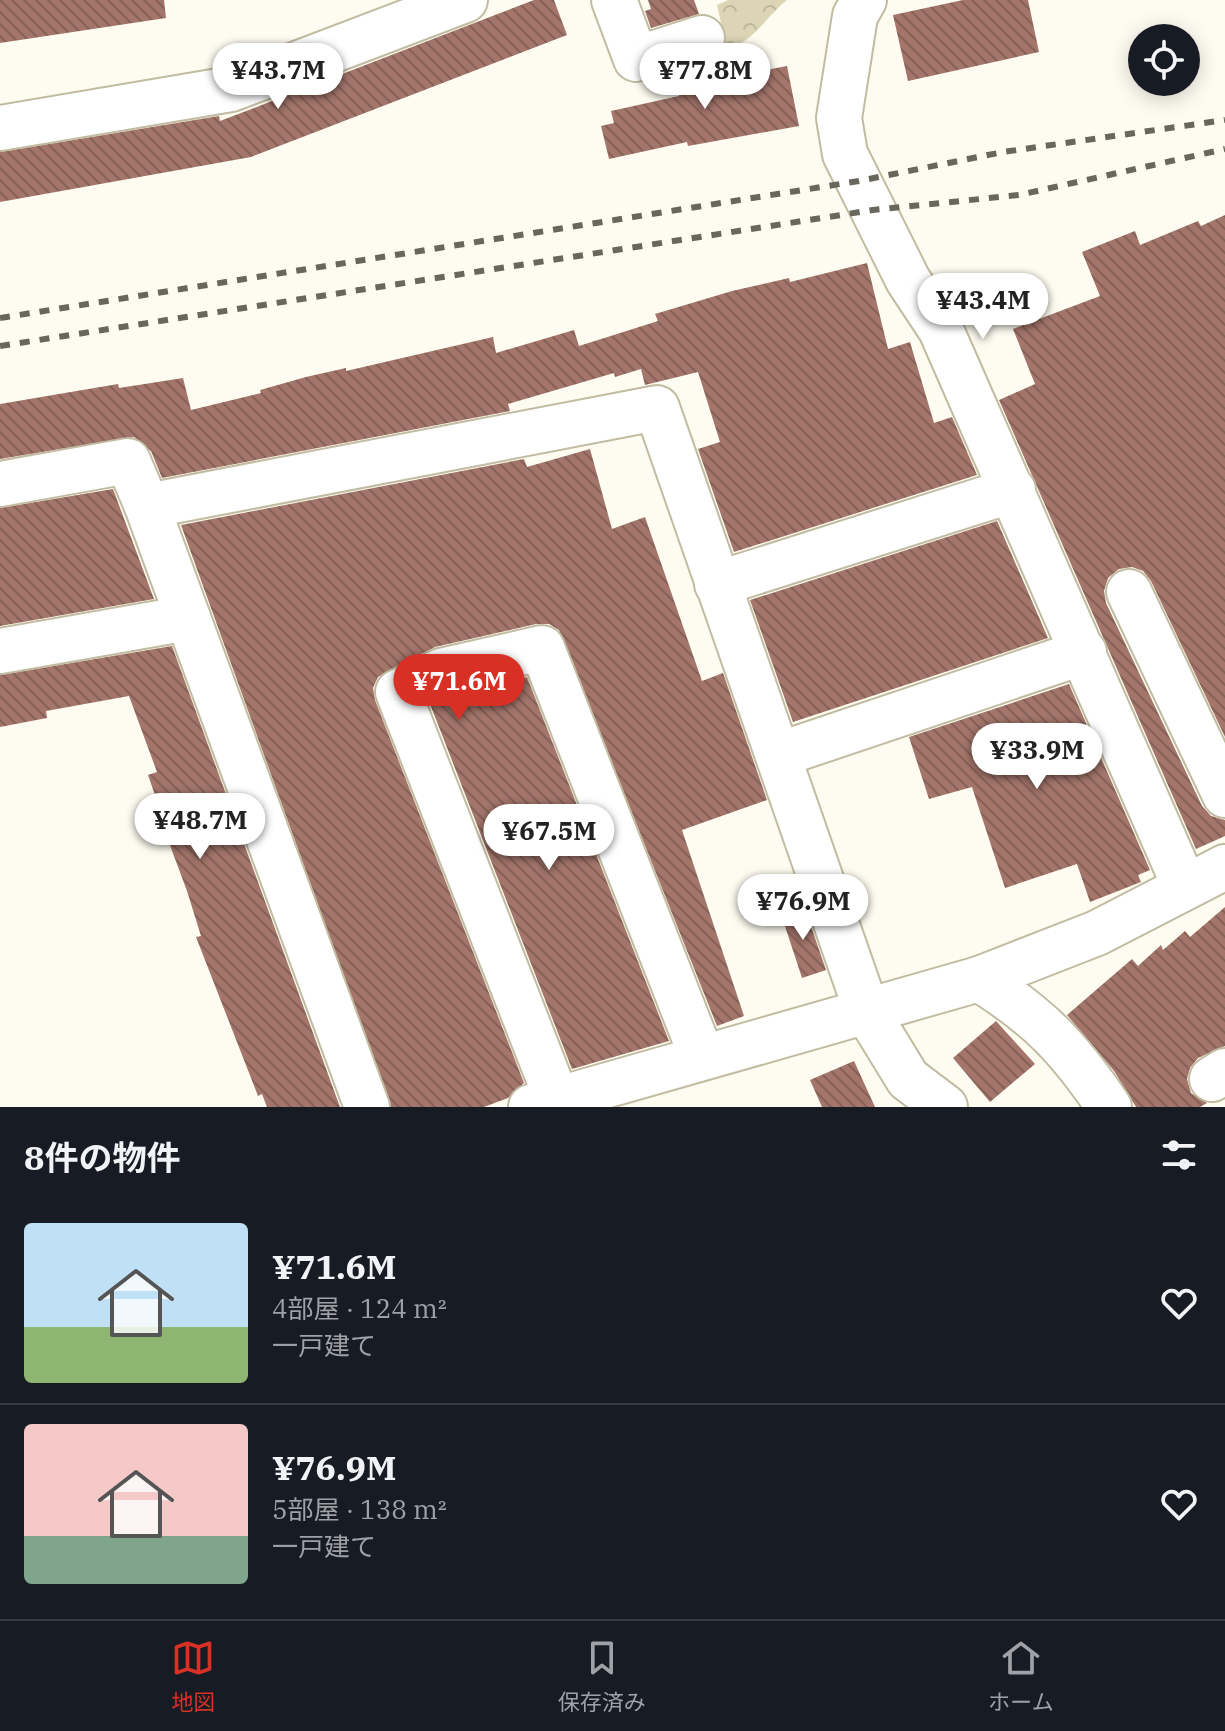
<!DOCTYPE html>
<html lang="ja">
<meta charset="utf-8">
<style>
:root{--surface:#171b24;--page:#20242c;--text:#f1f3f6;--muted:#9ea1a6;--line:#363941;--accent:#d93025}
body{margin:0;font-family:"IBM Plex Serif","Noto Sans JP",serif;background:var(--page);color:var(--text);height:100vh;display:flex;flex-direction:column;font-size:30px;white-space:nowrap}
*{box-sizing:border-box;margin:0}
p{font-size:26px;color:var(--muted)}
.icon{flex:none;width:44px;height:44px;fill:none;stroke:currentColor;stroke-width:2;stroke-linecap:round;stroke-linejoin:round}
.map{position:relative;height:1107px;overflow:hidden}
.sheet{display:flex;flex-direction:column;background:var(--surface);flex:1}
.sheet>*{flex:none}
.buttons{position:absolute;left:1128px;top:24px;display:grid;gap:16px}
.buttons a{display:grid;place-items:center;width:72px;height:72px;border-radius:50%;background:var(--surface);box-shadow:0 4px 20px #0003;font-size:40px}
.price{position:absolute;translate:-50% -68px;padding:0 18px;border-radius:28px;background:#fff;color:#222;font-size:26px;line-height:52px;filter:drop-shadow(0 2px 4px #0008)}
.price::after{content:'';position:absolute;left:50%;top:48px;width:24px;height:18px;margin-left:-12px;background:inherit;clip-path:polygon(0 0,100% 0,50% 100%)}
.price.active{background:var(--accent);color:#fff}
ul{padding:0;list-style:none}
li{display:flex;align-items:center;gap:24px;height:200px;padding:0 24px}
li+li{border-top:2px solid var(--line)}
li span{display:grid;place-items:center;flex:none;width:224px;height:160px;border-radius:8px;color:#555}
li>.icon{margin-inline-start:auto}
span .icon{width:96px;height:96px;fill:#fffc;stroke-width:1}
li b{font-size:34px}
h2{display:flex;justify-content:space-between;align-items:center;height:96px;padding:0 24px;font-size:34px}
.tabs{display:flex;justify-content:space-around;align-items:center;height:112px;border-top:2px solid var(--line);background:var(--surface);font-size:22px;color:var(--muted)}
.tabs a{display:grid;justify-items:center;gap:4px}
.tabs .active{color:var(--accent)}
.map>svg:first-child{display:block}
</style>
<div class="map">
<svg width="1225" height="1107" viewBox="0 0 1225 1107">
<defs>
<pattern id="forest-crowns" width="20" height="18" patternUnits="userSpaceOnUse" patternTransform="scale(2)"><rect width="20" height="18" fill="#dbd5b5"/><path d="M2 6a3 3 0 1 1 6 0M12 15a3 3 0 1 1 6 0" fill="none" stroke="#bdb89c"/></pattern>
<pattern id="building-back-hatch" width="6" height="6" patternUnits="userSpaceOnUse" patternTransform="scale(2)"><rect width="6" height="6" fill="#a3756b"/><path d="M-1 5l2 2M0 0l6 6M5-1l2 2" fill="none" stroke="#866158"/></pattern>
</defs>
<rect width="100%" height="100%" fill="#fefcf0"/>
<path fill="url(#forest-crowns)" d="M728,0H787C764,18 757,40 727,49L717,5Z"/>
<g fill="url(#building-back-hatch)">
<path d="M0,0H164L166,18L0,43Z"/>
<path d="M534,0H554L567,35L251,157L0,202V152L219,116L220,121Z"/>
<path d="M648,0H694L699,14L651,28L645,11L651,9Z"/>
<path d="M963,0H1028L1039,52L908,81L893,15Z"/>
<path d="M714,59L720,79L787,66L799,126L688,146L687,142L609,159L601,126L614,123L611,111L679,96L675,73Z"/>
<path d="M1225,215V737L1151,581L1143,571L1132,567L1119,569L1108,578L1104,591L1106,603L1202,806L1211,816L1225,820V836L1196,849L999,400L1035,384L1013,329L1100,296L1082,252L1135,231L1140,245L1198,221L1201,226Z"/>
<path d="M867,263L888,349L910,342L934,423L952,417L977,475L734,552L698,449L720,442L698,372L645,385L641,369L615,377L614,373L508,404L510,411L162,478L151,451L134,437L0,459V404L118,384L119,388L183,378L191,410L261,393L260,390L306,377L346,368V371L493,337L496,353L574,330L579,346L658,321L655,314L732,291L789,278L790,282Z"/>
<path d="M590,449L612,529L645,517L702,681L723,673L767,800L682,830L744,1016L717,1026L559,630L549,624H536L435,647L378,677L373,688L375,700L524,1083L508,1098L484,1107H391L181,525L524,459L527,467Z"/>
<path d="M113,489L154,599L0,626V508Z"/>
<path d="M997,521L1048,638L793,722L750,600Z"/>
<path d="M172,646L340,1107H267L262,1094L258,1096L196,937L201,936L187,891L152,797L155,795L148,775L157,772L129,696L46,711L47,718L0,727V675Z"/>
<path d="M527,677L669,1041L572,1069L430,704L449,695Z"/>
<path d="M1069,684L1150,870L1138,875L1141,882L1090,902L1077,864L1005,888L972,787L929,799L909,737Z"/>
<path d="M804,906L826,970L802,978L781,914Z"/>
<path d="M1225,907V1046L1198,1058L1190,1068L1187,1079L1191,1093L1207,1103L1200,1107H1136L1114,1071L1067,1015L1132,959L1138,966L1161,945L1163,950L1185,931L1190,937Z"/>
<path d="M996,1021L1035,1064L990,1102L953,1058Z"/>
<path d="M854,1061L875,1107H822L810,1080Z"/>
</g>
<g fill="none" stroke-linecap="round" stroke-linejoin="round">
<g stroke="#c1bca1" stroke-width="48">
<g id="minor">
<path d="M614,0L636,59L702,38"/>
<path d="M864,0L855,16L839,118L845,154L908,280L941,330L1185,887"/>
<path d="M0,128L231,89L465,0"/>
<path d="M0,484L128,461L147,506L657,408L867,1012L908,1079L945,1107"/>
<path d="M147,506L367,1107"/>
<path d="M717,584L1013,490"/>
<path d="M1129,592L1225,795"/>
<path d="M0,651L188,618"/>
<path d="M778,755L1084,652"/>
<path d="M979,979C1040,1017 1069,1048 1109,1107"/>
<path d="M1212,1079L1225,1071"/>
<path d="M556,1097L398,692L441,671L542,648L702,1057"/>
<path d="M531,1107L979,979L1097,933L1225,867"/>
</g>
</g>
<use href="#minor" stroke="#fff" stroke-width="44"/>
<g stroke="#69675b" stroke-width="6" stroke-dasharray="10 10" stroke-linecap="butt">
<path d="M0,318L859,181L1003,152L1225,120"/>
<path d="M0,346L873,210L1019,195L1225,149"/>
</g>
</g>
</svg>
<div class="buttons">
<a><svg class="icon" aria-label="locate" viewBox="0 0 24 24"><circle cx="12" cy="12" r="6"/><path d="M12 2v4M12 18v4M2 12h4M18 12h4"/></svg></a>
</div>
<b class="price" style="left:278px;top:111px">¥43.7M</b>
<b class="price" style="left:705px;top:111px">¥77.8M</b>
<b class="price" style="left:983px;top:341px">¥43.4M</b>
<b class="price active" style="left:459px;top:722px">¥71.6M</b>
<b class="price" style="left:1037px;top:791px">¥33.9M</b>
<b class="price" style="left:200px;top:861px">¥48.7M</b>
<b class="price" style="left:549px;top:872px">¥67.5M</b>
<b class="price" style="left:803px;top:942px">¥76.9M</b>
</div>
<section class="sheet">
<h2>8件の物件<svg class="icon" aria-label="filters" viewBox="0 0 24 24"><path d="M4 7h16M4 17h16"/><circle cx="9" cy="7" r="2"/><circle cx="15" cy="17" r="2"/></svg></h2>
<ul>
<li><span style="background:linear-gradient(#bfe0f5 65%,#8fb573 0)"><svg class="icon" aria-label="home" viewBox="0 0 24 24"><path d="M3 11l9-7 9 7M6 9v11h12V9"/></svg></span><div><b>¥71.6M</b><p>4部屋 · 124 m²</p><p>一戸建て</p></div><svg class="icon" aria-label="heart" viewBox="0 0 24 24"><path d="M12 20l-8-8c-3-5 5-10 8-4 3-6 11-1 8 4z"/></svg></li>
<li><span style="background:linear-gradient(#f6c9c9 70%,#7fa58c 0)"><svg class="icon" aria-label="home" viewBox="0 0 24 24"><path d="M3 11l9-7 9 7M6 9v11h12V9"/></svg></span><div><b>¥76.9M</b><p>5部屋 · 138 m²</p><p>一戸建て</p></div><svg class="icon" aria-label="heart" viewBox="0 0 24 24"><path d="M12 20l-8-8c-3-5 5-10 8-4 3-6 11-1 8 4z"/></svg></li>
</ul>
</section>
<nav class="tabs">
<a class="active"><svg class="icon" aria-label="map" viewBox="0 0 24 24"><path d="M3 6l6-2 6 2 6-2v14l-6 2-6-2-6 2zM9 4v14M15 6v14"/></svg>地図</a>
<a><svg class="icon" aria-label="saved" viewBox="0 0 24 24"><path d="M7 4h10v16l-5-4-5 4z"/></svg>保存済み</a>
<a><svg class="icon" aria-label="home" viewBox="0 0 24 24"><path d="M3 11l9-7 9 7M6 9v11h12V9"/></svg>ホーム</a>
</nav>
